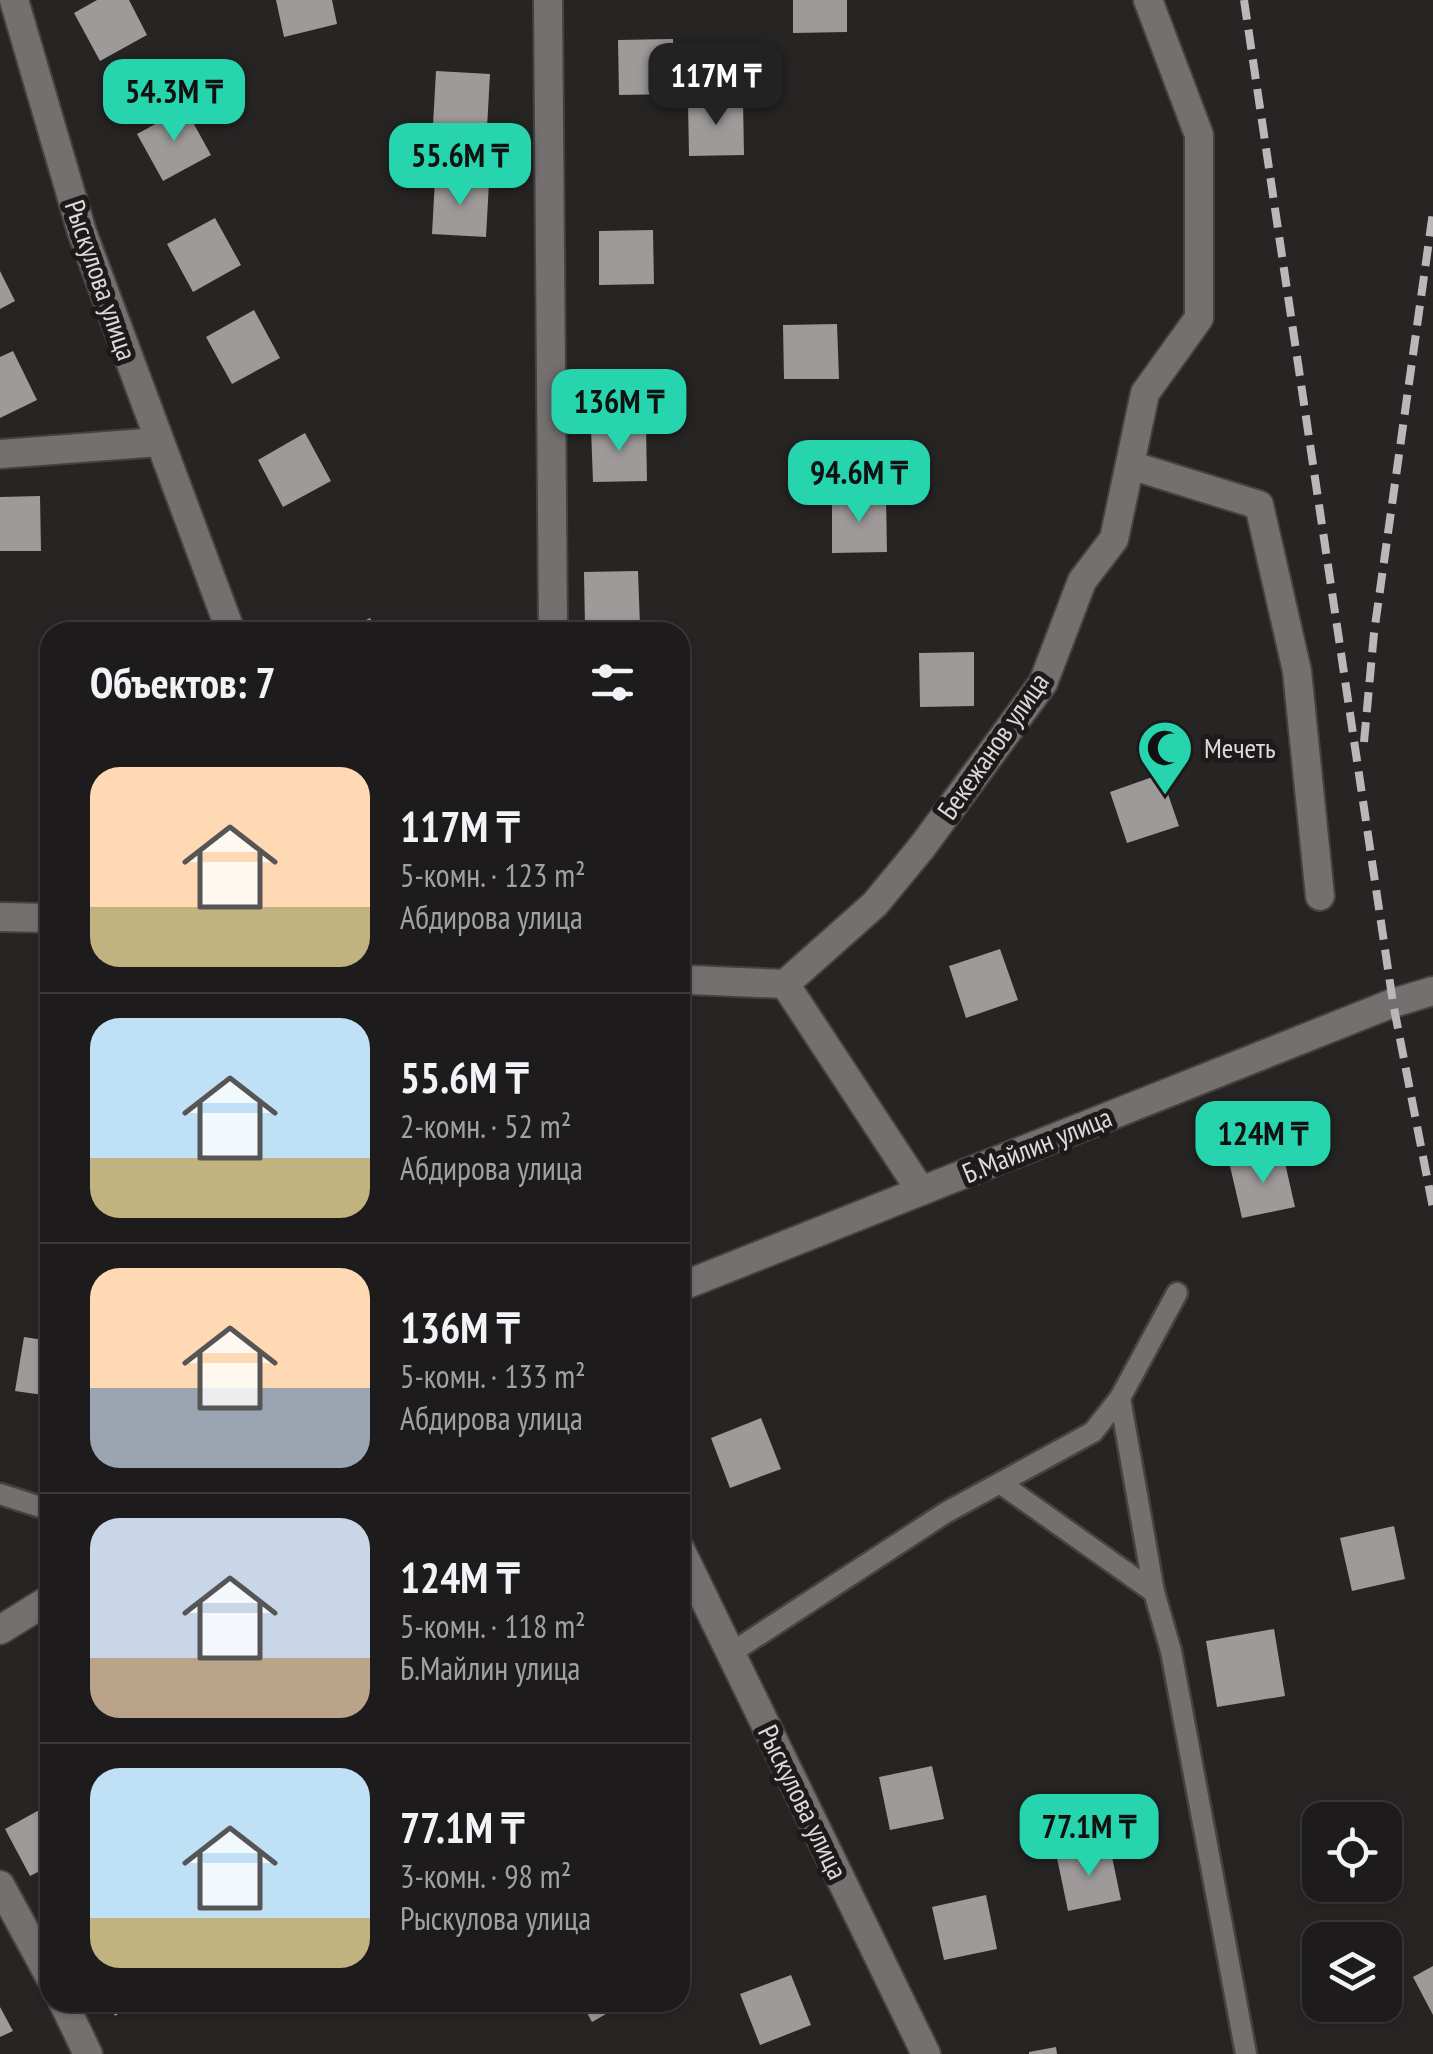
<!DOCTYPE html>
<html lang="ru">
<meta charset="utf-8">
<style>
:root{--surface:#1d1b1b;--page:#252424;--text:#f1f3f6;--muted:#a0a1a3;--line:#3b393a;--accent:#26d5ae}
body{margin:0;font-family:"PT Sans Narrow",sans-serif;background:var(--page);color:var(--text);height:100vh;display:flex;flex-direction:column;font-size:38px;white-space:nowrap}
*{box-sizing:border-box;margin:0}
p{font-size:32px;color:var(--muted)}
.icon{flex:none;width:55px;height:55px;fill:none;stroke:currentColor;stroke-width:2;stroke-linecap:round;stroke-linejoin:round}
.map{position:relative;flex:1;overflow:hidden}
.details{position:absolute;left:40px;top:622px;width:650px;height:1390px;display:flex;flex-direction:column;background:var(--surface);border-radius:30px;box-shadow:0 2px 8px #0004,0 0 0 2px var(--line)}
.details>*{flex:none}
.fabs{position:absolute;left:1302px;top:1802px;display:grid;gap:20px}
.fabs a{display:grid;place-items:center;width:100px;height:100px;border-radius:20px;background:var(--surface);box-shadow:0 2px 8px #0004,0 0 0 2px var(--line);font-size:50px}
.price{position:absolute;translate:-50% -85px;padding:0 22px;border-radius:20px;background:var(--accent);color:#111;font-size:32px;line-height:65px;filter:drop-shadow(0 2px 5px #0008)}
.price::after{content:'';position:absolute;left:50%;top:60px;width:30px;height:22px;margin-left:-15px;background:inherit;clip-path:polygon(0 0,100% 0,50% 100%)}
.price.current{background:#222;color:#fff}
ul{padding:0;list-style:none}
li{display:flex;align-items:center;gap:30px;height:250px;padding:0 50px}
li+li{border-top:2px solid var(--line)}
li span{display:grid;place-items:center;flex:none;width:280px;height:200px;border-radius:30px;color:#555}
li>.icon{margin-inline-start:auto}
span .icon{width:120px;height:120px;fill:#fffc;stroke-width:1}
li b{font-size:42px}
h2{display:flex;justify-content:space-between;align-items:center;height:120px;padding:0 50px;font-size:42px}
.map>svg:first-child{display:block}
</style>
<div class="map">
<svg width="1433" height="2054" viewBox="0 0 1433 2054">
<rect width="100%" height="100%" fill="#272424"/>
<g fill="#9e9a9a">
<path d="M97,0H129L147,35L100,61L74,13Z"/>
<path d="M276,0H332L337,24L284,37Z"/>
<path d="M793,0H847V32L793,33Z"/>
<path d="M673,39L674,94L619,95L618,40Z"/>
<path d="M436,71L490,74L487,128L433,125Z"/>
<path d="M743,101L744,155L689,156L688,102Z"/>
<path d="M185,108L211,155L163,181L137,134Z"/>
<path d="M435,179L489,182L486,237L432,234Z"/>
<path d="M215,218L241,265L193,292L167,244Z"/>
<path d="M653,230L654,284L599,285V231Z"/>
<path d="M0,271L15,301L0,309Z"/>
<path d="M254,310L280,358L232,384L206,337Z"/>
<path d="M837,324L839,379H784L783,325Z"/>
<path d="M13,351L37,400L0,418V357Z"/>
<path d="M646,427L647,481L593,482L591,428Z"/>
<path d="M305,433L331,481L283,507L258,460Z"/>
<path d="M40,496L41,551H0V497Z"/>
<path d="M886,497L887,552L832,553V498Z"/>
<path d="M638,571L640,626L585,627L584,572Z"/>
<path d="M370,618L378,632H343Z"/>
<path d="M974,652V706L920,707L919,653Z"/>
<path d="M1161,774L1179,826L1127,843L1110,792Z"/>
<path d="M1000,949L1018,1000L966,1018L949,966Z"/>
<path d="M1283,1154L1295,1207L1242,1218L1230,1166Z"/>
<path d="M24,1337L50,1341V1396L15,1391Z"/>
<path d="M761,1418L781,1469L730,1488L711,1438Z"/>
<path d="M1394,1526L1405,1579L1352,1591L1340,1538Z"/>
<path d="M1274,1629L1285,1696L1217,1707L1206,1641Z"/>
<path d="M932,1766L944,1819L890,1830L879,1777Z"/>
<path d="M50,1804V1866L30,1876L5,1829Z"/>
<path d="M1110,1847L1121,1900L1068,1911L1057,1858Z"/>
<path d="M986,1895L997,1949L944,1960L932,1907Z"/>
<path d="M1433,1966V2015L1413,1977Z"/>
<path d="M791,1975L811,2025L760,2045L740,1994Z"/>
<path d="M108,2002H139L115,2016Z"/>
<path d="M581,2002H627L592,2022Z"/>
<path d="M0,2007L13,2031L0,2037Z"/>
<path d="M1056,2047L1057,2054H1029V2052Z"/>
</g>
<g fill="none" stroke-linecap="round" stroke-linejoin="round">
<g stroke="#454242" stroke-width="25">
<g id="service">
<path d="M1120,1398L1177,1293"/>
<path d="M1000,1483L1154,1592"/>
<path d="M0,1494L50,1510"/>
<path d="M731,1653L945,1513L1093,1432L1120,1398L1154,1592L1171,1651L1246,2054"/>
</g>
</g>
<g stroke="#454242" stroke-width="32">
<g id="minor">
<path d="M14,0L82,232L231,632"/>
<path d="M548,0L553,632"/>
<path d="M0,454L159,442"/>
<path d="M1130,465L1259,505L1297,671L1320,896"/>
<path d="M0,917L50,918"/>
<path d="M680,983L690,980L785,984L875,904L922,847L1043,683L1082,581L1114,539L1145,393L1199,318V135L1148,0"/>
<path d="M785,984L921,1191"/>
<path d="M680,1549L926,2054"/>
<path d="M0,1885L50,1977"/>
<path d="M63,2002L88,2054"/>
</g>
</g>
<g stroke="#454242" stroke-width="32">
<g id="tertiary">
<path d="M680,1287L1393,1003L1433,991"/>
<path d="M0,1630L50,1599"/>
</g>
</g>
<use href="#service" stroke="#747070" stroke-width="20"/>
<use href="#minor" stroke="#747070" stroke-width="28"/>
<use href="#tertiary" stroke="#747070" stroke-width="28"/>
<g stroke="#b9b7b7" stroke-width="8" stroke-dasharray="20 10" stroke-linecap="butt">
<path d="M1244,0L1393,1003L1433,1208"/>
<path d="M1364,742L1374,633L1433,212"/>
</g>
</g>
<defs>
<g id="mosque-pin" transform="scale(2.875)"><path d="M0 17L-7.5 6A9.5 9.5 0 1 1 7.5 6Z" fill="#26d5ae" stroke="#1d1a1a"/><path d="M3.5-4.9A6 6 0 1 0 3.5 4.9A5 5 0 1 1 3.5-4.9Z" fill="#111"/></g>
</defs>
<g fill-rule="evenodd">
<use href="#mosque-pin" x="1165" y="748"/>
</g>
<g text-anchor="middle" stroke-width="10" stroke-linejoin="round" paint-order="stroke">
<g font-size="28" fill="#dbd9d9" stroke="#1d1a1a">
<text transform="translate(101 280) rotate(71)" y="10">Рыскулова улица</text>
<text transform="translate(993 746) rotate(-55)" y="10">Бекежанов улица</text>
<text transform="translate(1037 1145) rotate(-22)" y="10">Б.Майлин улица</text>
<text transform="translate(803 1802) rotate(64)" y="10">Рыскулова улица</text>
</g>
<g font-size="28" fill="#dbd9d9" stroke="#1d1a1a" text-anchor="start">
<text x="1204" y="758">Мечеть</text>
</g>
</g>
</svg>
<div class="fabs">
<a><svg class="icon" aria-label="locate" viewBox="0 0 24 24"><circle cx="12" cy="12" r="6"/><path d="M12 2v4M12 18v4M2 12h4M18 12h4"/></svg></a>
<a><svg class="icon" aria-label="layers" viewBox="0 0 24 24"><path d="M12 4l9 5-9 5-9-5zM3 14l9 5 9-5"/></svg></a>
</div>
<b class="price current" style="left:716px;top:128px">117M ₸</b>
<b class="price" style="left:174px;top:144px">54.3M ₸</b>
<b class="price" style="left:460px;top:208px">55.6M ₸</b>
<b class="price" style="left:619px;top:454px">136M ₸</b>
<b class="price" style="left:859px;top:525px">94.6M ₸</b>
<b class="price" style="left:1263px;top:1186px">124M ₸</b>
<b class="price" style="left:1089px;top:1879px">77.1M ₸</b>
<section class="details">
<h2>Объектов: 7<svg class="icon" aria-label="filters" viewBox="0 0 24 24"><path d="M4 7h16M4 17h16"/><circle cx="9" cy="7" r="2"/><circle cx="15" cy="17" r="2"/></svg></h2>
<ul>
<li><span style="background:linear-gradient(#ffd9b3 70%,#c2b280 0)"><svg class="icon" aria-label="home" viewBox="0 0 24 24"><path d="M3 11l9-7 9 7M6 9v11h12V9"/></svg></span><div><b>117M ₸</b><p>5-комн. · 123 m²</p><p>Абдирова улица</p></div></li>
<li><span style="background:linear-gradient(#bfe0f5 70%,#c2b280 0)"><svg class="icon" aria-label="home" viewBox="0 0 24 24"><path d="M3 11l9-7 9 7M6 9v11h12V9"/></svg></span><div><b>55.6M ₸</b><p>2-комн. · 52 m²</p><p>Абдирова улица</p></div></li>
<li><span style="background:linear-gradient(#ffd9b3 60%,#9aa5b1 0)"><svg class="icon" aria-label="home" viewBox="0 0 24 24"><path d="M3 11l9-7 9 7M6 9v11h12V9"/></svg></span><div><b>136M ₸</b><p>5-комн. · 133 m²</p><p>Абдирова улица</p></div></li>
<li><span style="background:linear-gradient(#c9d6e8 70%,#b9a48a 0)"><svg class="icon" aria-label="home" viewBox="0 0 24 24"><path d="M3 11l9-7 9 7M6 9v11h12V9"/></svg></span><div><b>124M ₸</b><p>5-комн. · 118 m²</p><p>Б.Майлин улица</p></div></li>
<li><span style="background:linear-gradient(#bfe0f5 75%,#c2b280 0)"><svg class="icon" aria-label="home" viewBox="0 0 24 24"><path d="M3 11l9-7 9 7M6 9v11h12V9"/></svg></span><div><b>77.1M ₸</b><p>3-комн. · 98 m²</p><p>Рыскулова улица</p></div></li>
</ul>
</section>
</div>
